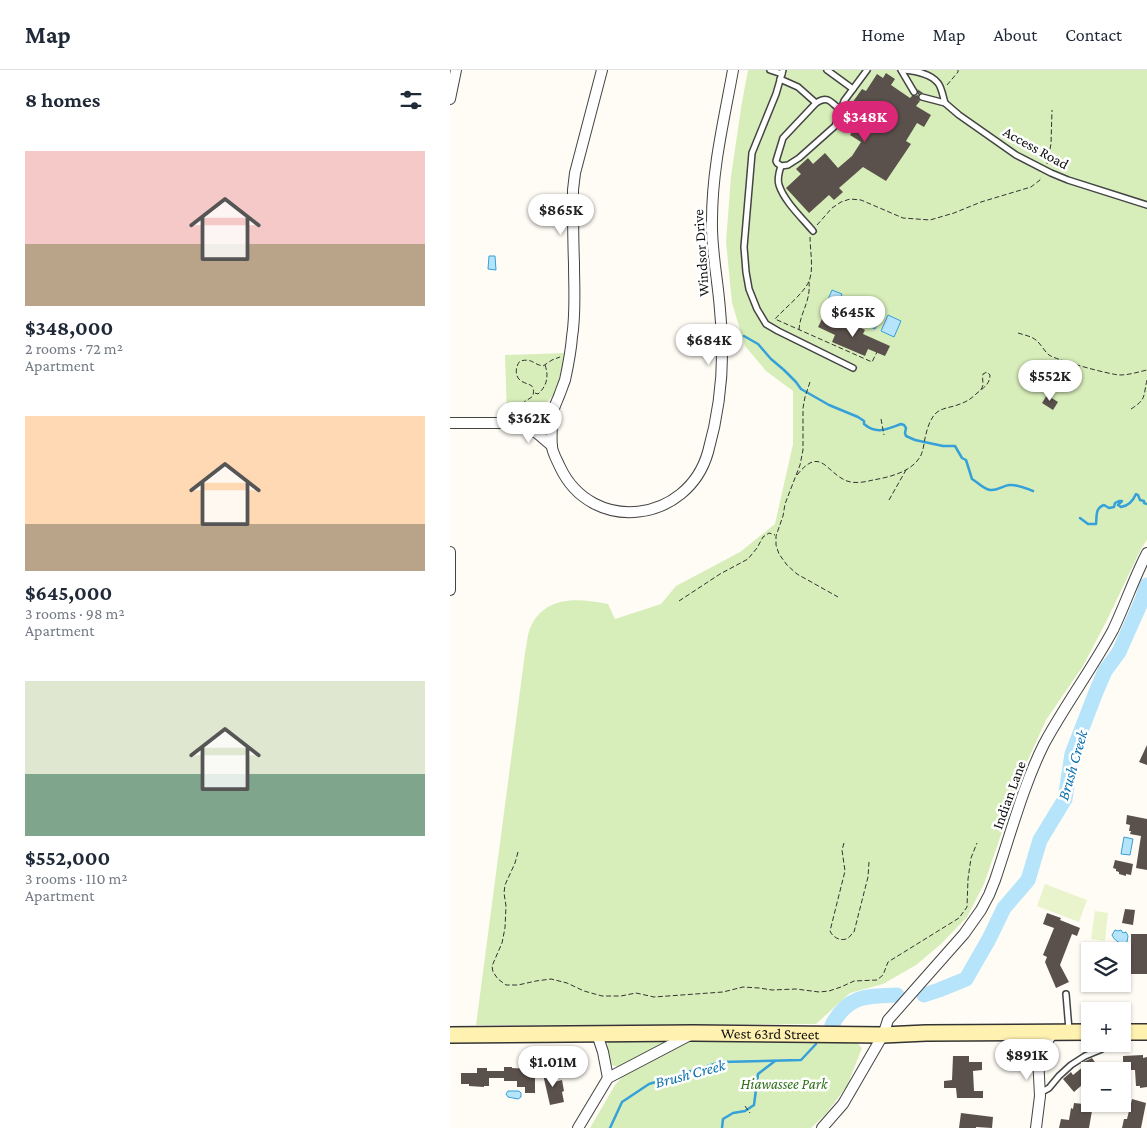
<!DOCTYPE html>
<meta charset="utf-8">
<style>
:root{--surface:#fff;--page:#f6f6f7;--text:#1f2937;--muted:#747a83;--line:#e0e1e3;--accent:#db2777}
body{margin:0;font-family:"Crimson Pro",serif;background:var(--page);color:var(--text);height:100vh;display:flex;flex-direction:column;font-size:19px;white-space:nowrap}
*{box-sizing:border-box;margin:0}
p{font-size:16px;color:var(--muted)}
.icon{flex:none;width:28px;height:28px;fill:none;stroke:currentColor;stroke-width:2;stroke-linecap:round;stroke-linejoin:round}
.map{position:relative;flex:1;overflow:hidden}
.sheet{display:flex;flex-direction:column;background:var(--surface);width:450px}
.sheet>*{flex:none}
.buttons{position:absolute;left:631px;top:872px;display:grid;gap:10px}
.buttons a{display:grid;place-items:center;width:50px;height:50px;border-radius:0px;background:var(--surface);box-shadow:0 1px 4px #0004;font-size:25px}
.price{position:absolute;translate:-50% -42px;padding:0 11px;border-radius:18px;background:#fff;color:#222;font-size:16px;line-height:32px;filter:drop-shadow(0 1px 2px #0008)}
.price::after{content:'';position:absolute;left:50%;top:30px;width:15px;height:11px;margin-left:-8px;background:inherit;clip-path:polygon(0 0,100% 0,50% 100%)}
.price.selected{background:var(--accent);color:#fff}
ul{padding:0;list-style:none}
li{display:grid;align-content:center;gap:10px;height:265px;padding:0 25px}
li span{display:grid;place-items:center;height:155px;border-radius:0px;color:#555}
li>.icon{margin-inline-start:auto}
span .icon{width:90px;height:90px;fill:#fffc;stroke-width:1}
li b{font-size:21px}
h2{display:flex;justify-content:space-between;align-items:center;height:60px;padding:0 25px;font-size:21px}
header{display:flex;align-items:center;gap:30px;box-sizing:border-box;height:70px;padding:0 25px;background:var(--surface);border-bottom:1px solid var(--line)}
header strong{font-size:24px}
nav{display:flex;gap:28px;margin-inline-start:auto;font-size:18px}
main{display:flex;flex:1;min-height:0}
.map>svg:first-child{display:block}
</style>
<header>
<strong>Map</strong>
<nav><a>Home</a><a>Map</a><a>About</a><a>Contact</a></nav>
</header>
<main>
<section class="sheet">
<h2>8 homes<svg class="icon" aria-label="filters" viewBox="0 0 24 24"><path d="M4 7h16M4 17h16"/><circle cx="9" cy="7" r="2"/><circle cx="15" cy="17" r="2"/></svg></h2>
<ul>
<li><span style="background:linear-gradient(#f6c9c9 60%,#b9a48a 0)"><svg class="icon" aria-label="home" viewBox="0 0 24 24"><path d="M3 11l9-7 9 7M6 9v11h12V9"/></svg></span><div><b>$348,000</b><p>2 rooms · 72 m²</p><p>Apartment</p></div></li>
<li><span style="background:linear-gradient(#ffd9b3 70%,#b9a48a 0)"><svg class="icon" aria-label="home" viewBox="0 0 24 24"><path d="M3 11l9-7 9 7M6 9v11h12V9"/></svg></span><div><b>$645,000</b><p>3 rooms · 98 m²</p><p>Apartment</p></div></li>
<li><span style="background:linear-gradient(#dfe7d0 60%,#7fa58c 0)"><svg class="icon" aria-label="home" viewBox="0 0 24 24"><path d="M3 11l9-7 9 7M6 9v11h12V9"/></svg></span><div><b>$552,000</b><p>3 rooms · 110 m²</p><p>Apartment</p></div></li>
</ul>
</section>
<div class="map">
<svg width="697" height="1058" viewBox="0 0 697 1058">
<rect width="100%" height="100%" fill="#fffcf5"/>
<g fill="#d8eeba">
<path d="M298,0H697V470L692,477L656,552L633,596L596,650L573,701L534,814L517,847L491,874L466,895L433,914L400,923L366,954L26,955L75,583C77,575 77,564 81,556C96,525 129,528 158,534L165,549L211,534L226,516L290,482L325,454L343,374V321L316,301L295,276L282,233L276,172L281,106L291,38Z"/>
<path d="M115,283C112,293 109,314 105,322C95,339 76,346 57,347L55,285Z"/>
<path d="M403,969L412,978L397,1016L375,1045L361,1058H140L165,1015L177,1001L235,971Z"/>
<path d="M161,970H214L215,974L190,985L168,997L162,995C157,990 156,979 158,972Z"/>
</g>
<g fill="#e9f4cc">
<path d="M595,814L637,830L629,852L587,836Z"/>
<path d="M645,841L658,843L655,871L641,869Z"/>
</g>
<g fill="#b5e4fb" stroke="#35a0d9">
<path d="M39,186H45L46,200L38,199Z"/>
<path d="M382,220L392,224L387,236L377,232Z"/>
<path d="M403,229L433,242L425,259L395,246Z"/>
<path d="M438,245L451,251L444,267L431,261Z"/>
<path d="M674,767L683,769L680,785L671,784Z"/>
<path d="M665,860L668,861L671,860L673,863L676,862L678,866L677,872C670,875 665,871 662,865Z"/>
<path d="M58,1021H69L71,1023V1027L68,1029L58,1027L56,1024Z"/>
</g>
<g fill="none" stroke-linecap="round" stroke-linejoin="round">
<g stroke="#35a0d9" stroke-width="2.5">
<path d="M294,266L308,274L321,289L334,300L346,312L351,319L379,335L408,347L414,351V354C427,365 437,359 451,354L454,355L456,358L455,363L456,366L465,370L493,376H505L512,388L516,390L522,409C529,413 532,418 540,420C547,421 552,416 559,415C567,414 575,418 583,421"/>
<path d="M630,448L638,454H646C647,446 645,438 654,435L659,438L664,437L665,433L669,431H672L668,435L671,437C678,436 683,431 686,424L688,425L690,430L694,431V433L697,434"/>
<path d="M160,1058L172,1032L199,1014L271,992L351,990L366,974"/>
<path d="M272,1058L273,1049L283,1043L295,1041L304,1035L308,1004L325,991"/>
</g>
<g stroke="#b5e4fb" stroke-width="15">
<path d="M474,925L489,920L516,909L539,869L554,838L578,810L590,770L615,729L622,684L646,622L655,601L669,582L692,530L697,515"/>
<path d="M382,955C398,925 416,926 447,925"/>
</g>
</g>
<g fill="#5b514c">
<path d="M436,3L445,9L441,15L460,28L462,26H465L468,25V21L467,19L473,23H470L468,25V29L470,31L466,36L481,45L474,57L467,53L456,71L461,74L436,111L413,97L389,118L393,122L384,130L379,125L359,143L336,118L351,104L346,99L358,88L363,94L375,83L388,98L402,86L411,72L400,65L415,42L402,33L412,19L416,21L427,4L433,8Z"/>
<path d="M373,247L401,259L403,254L415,260L413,264L440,276L435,286L418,279L415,286L382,272L385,265L368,257Z"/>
<path d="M597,325L608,332L603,340L592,333Z"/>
<path d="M697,675V695L689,692Z"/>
<path d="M677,745L697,749V800L686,798L691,766L680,764L681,761H679L680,755L676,754Z"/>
<path d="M665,790L683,794L681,805L676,804V806L669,804V802L666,801V799L663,798Z"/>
<path d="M675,839L685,840L683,855L672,853Z"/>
<path d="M597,843L611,848L610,850L630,858L627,866L622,864L610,895L619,912L606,918L595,892L597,887L593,885L604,858L593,854Z"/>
<path d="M681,864H697V904H672V872H681Z"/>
<path d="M693,985V988L697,987V1017L690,1018V1016H686L685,1000H673V986Z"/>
<path d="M503,986H519V992H532V1000L523,1001L524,1021H533V1028H507L506,1018H494V1011L502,1010Z"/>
<path d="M642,988L647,995L643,998L646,1001H640V1008L624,1022L613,1009L621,1002L623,1005L634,996L631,993Z"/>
<path d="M54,997H62V998L82,999V1003L85,1002V1023H75V1017H67V1011H54V1008H39V1016H34V1017L19,1016V1014H11V1003H27V998H37V1001H54Z"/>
<path d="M100,998L104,1012L112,1010L114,1021L112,1022L114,1032L100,1035L92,1000Z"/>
<path d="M682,1029L696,1033L691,1058H672L674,1049H677Z"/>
<path d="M624,1033L643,1035L639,1058H609L611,1049L619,1050L621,1038L623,1039Z"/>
<path d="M511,1043L543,1047L542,1058L526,1057V1058H509Z"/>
</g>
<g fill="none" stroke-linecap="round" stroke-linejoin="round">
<g stroke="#444" stroke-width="8">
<g id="service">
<path d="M320,0L332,4"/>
<path d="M333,0L326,24L302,83L294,177L296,202L299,219L307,239L316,254L328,261L403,298"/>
<path d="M377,0L403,19"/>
<path d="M451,0L464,22"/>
<path d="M454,0C465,1 480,3 488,13C492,18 493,27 495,33"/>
<path d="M330,9L348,17L366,33"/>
<path d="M472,27L495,33L509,45L566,85L601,103L618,110L697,135"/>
<path d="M331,96L338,95L349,88L385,56L394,31L417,0"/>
<path d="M363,161C352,148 334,131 329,115C327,109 329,102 331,96L327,93L326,91L333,68L366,33C378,25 381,32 390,40"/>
<path d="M616,924L619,960"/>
<path d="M590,1023L599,1018L609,1006L621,995L635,986L652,979L653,974"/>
</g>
</g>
<g stroke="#444" stroke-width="12">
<g id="minor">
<path d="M152,0L125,103L123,120C123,144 123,169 124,193C124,218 126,243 122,267C121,281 118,296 115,310C113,315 111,321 109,326C107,331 104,337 103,342C102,349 101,370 102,377C103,384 107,390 110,397C142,465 238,453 258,382C271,336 275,287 270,240C268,210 261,180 262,150C262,99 274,50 283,0"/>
<path d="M0,29L6,0"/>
<path d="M0,353H78L103,341"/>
<path d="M70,353L88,364L102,376"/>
<path d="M0,482V520"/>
<path d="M576,963L588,987L590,1026L586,1058"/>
<path d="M147,964L153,982L158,1008"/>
<path d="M588,987L594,976L603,963"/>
<path d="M128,1058L158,1008L240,965"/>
<path d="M372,1058L393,1034L433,965L438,950L514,864L531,840L539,825L545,810C560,766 573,716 594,674C615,635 642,599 663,560C675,535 684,508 697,483"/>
</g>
</g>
<g stroke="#333" stroke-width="18">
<g id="secondary">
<path d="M672,962H697"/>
<path id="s1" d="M0,965L243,963L433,965L476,963L640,962"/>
</g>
</g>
<g stroke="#333" stroke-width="1" stroke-dasharray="5 2.5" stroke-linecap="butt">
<path d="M497,15L508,2V0"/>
<path d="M597,94L601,74L602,40"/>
<path d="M367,155L382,138L391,132L400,129L411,130L453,148L480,150L504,143L531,132L581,117L590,110L591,107"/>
<path d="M360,167C360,180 364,200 359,211C355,222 334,239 325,249L422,292L427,282"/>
<path d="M349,260C350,242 361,232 359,212"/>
<path d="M568,263C574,265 581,266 586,270C591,274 594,281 599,285C606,290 661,305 670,305C679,305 688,302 697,300"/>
<path d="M360,312L355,327L353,338V380L350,395L335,434L333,446L326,466V475L329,484L337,495L347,504L388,527"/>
<path d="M85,323L88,324C97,316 99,306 95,295"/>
<path d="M681,339C697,329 693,326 697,310"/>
<path d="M72,342C71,330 76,332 83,326C85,314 81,316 73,312C64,308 65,297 70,291C83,288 82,294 93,296L102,290L110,287"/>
<path d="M431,349L434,365"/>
<path d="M347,405C371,375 376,403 397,411C405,414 415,412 423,410C440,407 461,402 470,387C473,382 474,374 475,368C477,360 479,351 485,344C492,337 501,338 510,334C516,332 521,329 526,324C529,322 532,319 533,315C533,311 532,308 533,304L537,302L540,305C540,312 536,316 531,320"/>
<path d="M439,430L456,400"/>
<path d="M229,531L270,504L298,489L307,478L313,467L319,463L325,465"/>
<path d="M394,773L392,780L395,801L380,861C383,868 392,872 398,868C400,867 402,863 404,862L418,807L419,792"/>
<path d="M68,782L65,793L55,815L54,823L56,836L55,858L52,873L42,896L43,902L48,909L56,915H68L86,911L101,909L117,913L134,921L152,926H171L186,923L204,927L273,922L293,917L309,918L322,920L346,919L369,922L379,921L391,917L404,911L427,910L433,905L438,892L509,848L517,837L518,809L521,788L527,773"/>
<path d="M295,1036L300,1043"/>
</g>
<use href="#service" stroke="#fff" stroke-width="5"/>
<use href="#minor" stroke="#fff" stroke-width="10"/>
<use href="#secondary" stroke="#fff2b0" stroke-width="15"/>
</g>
<g text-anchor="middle" stroke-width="5" stroke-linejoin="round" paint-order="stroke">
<g font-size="15" fill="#111" stroke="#fff">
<text transform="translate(586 78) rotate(29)" y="5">Access Road</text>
<text transform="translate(251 183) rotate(-94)" y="5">Windsor Drive</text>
<text transform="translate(559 725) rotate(-70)" y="5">Indian Lane</text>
<text dy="5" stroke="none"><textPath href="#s1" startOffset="320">West 63rd Street</textPath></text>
</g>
<g font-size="15" font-style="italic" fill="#30701a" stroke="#fff">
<text x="334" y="1019">Hiawassee Park</text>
</g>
<g font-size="16" font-style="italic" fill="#0d71b0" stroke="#fff">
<text transform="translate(622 695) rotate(-74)" y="6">Brush Creek</text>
<text transform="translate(240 1003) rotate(-15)" y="6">Brush Creek</text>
</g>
</g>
</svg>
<div class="buttons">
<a><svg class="icon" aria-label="layers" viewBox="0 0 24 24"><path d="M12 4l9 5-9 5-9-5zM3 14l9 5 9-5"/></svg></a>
<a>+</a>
<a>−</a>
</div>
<b class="price selected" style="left:415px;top:73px">$348K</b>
<b class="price" style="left:111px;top:166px">$865K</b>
<b class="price" style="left:403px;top:268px">$645K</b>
<b class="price" style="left:259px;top:296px">$684K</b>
<b class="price" style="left:600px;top:332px">$552K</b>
<b class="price" style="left:79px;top:374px">$362K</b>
<b class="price" style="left:577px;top:1011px">$891K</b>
<b class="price" style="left:103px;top:1018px">$1.01M</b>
</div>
</main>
